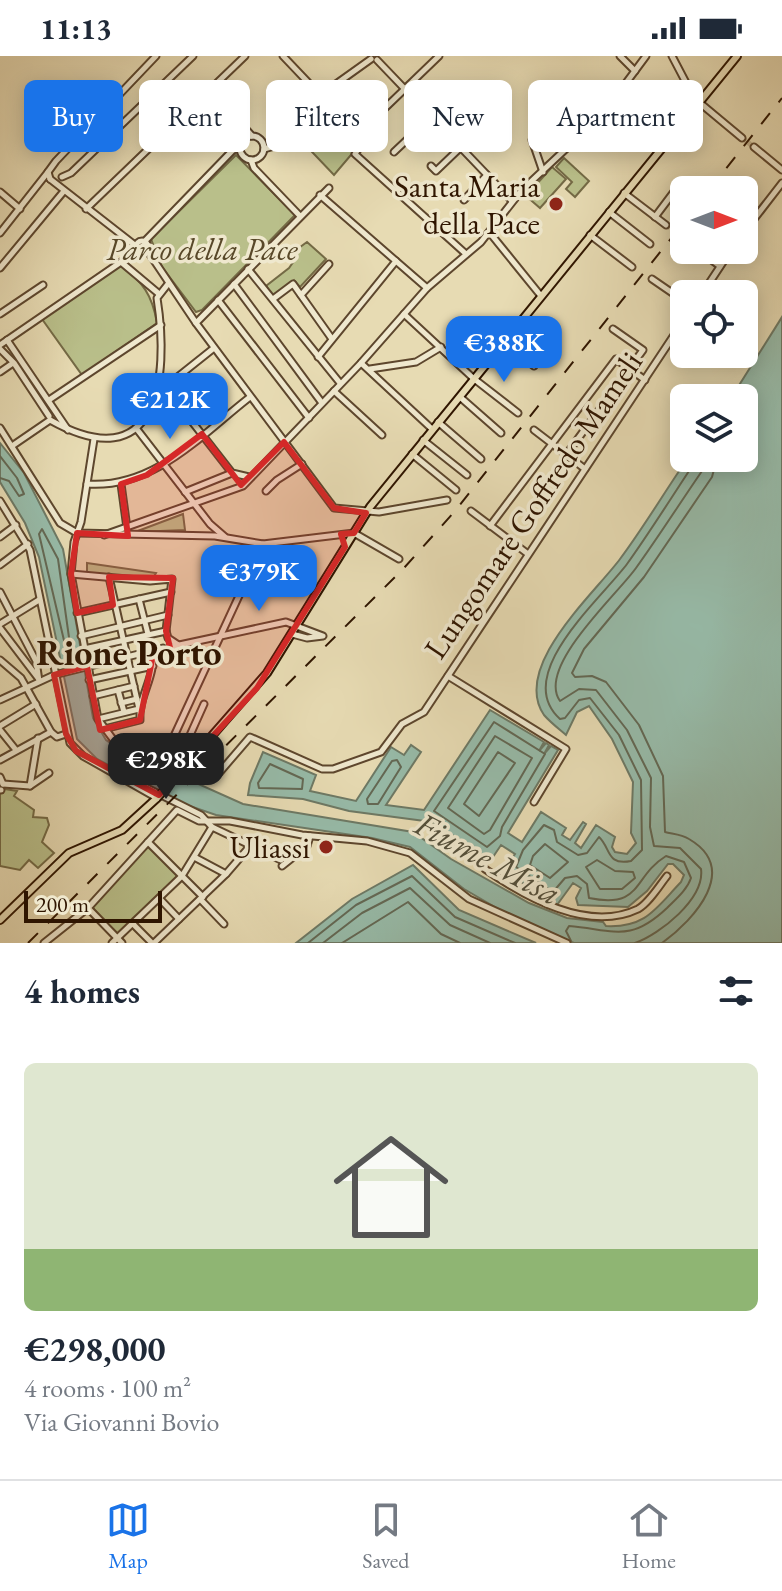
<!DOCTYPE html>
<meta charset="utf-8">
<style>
:root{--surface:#fff;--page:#f6f6f7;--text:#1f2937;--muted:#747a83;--line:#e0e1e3;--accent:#1a73e8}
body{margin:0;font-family:"EB Garamond",serif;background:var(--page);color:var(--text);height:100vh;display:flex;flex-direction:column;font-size:30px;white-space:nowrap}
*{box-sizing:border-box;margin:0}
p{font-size:26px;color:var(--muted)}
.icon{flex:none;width:44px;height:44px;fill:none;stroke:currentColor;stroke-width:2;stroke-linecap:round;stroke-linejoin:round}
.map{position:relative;height:887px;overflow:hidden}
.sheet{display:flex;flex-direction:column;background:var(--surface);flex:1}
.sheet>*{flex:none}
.guide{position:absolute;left:24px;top:24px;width:734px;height:72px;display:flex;gap:16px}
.needle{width:52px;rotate:90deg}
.fabs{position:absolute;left:670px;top:120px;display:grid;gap:16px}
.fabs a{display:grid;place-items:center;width:88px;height:88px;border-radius:12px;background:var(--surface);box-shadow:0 4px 20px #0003;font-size:40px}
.scale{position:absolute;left:24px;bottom:20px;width:138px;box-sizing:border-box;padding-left:8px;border:4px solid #2f1500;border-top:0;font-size:22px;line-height:28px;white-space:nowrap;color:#2f1500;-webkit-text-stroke:6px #efe8ce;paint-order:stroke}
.price{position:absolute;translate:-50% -68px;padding:0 18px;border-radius:16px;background:var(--accent);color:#fff;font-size:26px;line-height:52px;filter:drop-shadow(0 2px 4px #0008)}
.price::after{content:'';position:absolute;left:50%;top:48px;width:24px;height:18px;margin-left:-12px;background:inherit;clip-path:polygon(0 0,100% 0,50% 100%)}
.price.on{background:#222;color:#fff}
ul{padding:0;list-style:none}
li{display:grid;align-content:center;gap:16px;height:424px;padding:0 24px}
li+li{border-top:2px solid var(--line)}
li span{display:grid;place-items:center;height:248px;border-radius:12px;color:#555}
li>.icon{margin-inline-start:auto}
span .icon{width:144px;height:144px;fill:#fffc;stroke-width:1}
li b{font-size:34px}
h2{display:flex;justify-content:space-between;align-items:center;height:96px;padding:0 24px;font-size:34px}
.tag{padding:0 28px;border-radius:12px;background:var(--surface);box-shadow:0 4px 20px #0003;font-size:28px;line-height:72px}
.tag.on{background:var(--accent);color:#fff}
.status{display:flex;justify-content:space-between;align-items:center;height:56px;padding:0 40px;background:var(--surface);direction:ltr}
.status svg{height:22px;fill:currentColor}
.tabs{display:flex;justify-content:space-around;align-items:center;height:112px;border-top:2px solid var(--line);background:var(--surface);font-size:22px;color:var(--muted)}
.tabs a{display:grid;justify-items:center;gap:4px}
.tabs .on{color:var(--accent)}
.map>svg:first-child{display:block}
</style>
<div class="status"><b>11:13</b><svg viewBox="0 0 49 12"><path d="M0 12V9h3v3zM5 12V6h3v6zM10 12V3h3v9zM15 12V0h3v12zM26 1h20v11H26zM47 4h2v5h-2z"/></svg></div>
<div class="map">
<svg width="782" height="887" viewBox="0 0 782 887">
<rect width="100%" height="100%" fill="#e7dbb3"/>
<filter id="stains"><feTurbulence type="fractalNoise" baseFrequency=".0025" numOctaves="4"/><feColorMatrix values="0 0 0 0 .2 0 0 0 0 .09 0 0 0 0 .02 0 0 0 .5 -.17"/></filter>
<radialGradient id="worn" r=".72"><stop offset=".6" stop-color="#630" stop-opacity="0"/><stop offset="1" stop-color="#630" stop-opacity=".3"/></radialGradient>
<g fill="#b9bf8a" stroke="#746a45" stroke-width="2">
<path d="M338,33L350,45L349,50L364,71L352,89L356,93L334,119L294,77Z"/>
<path d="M236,99L295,159L202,254L196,256L162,211L151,183Z"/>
<path d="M564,102L589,125L575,141L566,133L572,126L556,111Z"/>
<path d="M552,111L566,123L540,152L526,140Z"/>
<path d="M307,186L326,203L300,231L294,224L273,240L266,230L289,212L296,202L292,197Z"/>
<path d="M121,209C143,227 152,238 157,267L82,319L42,263Z"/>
<path d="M183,458L185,474L135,476Z"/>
<path d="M87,507L156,517L153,522L87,517Z"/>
<path d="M5,733L17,735L14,740L34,754L33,761L47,762L49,769L42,786L54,797L38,812L29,804L20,814L0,810V736Z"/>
<path d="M148,788L180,820L117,880L92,851Z"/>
</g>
<g fill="#97bba9" stroke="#6d7965" stroke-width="2">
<path d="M782,261V887H574L522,867L464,833L410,791L372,782L216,759L181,747L97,703L77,683L39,501L25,467L0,426V387L24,417L63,493L93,662L106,684L118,692L243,748L413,776L451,803L529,847L567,862L603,866L606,870C646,872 656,852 681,826L684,819L673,808H668L647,835L628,851L578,849L576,842L581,832L573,827L557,849L507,817L506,811L515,798L501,789L491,804L432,766L349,755L303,743L248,739L250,727L263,696L316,719L310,735L356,745L391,691L404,699L411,689L421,696L386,749L424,754L490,654L544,686L539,695L546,687L549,689L544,698L551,690L558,694L508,777L522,786L541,756L566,772L562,779L570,784L583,766L586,768L575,787L581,792L596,769L615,781L612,791L615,796L627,798L636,787L631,777L633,726L612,683L589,650L577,656L566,679C559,673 550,666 544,659C511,611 595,537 620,503C644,471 665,435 688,402H744V342H731Z"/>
<path d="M413,809L459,854L536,887H296L352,843Z"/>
</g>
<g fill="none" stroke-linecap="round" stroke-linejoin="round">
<g stroke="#636854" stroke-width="2">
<path d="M0,400L17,422L24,438L19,440L9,425L0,422"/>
<path d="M70,610L39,478L42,473L58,503L73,610"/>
<path d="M494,666L545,698L502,771L500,780L487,791L434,755Z"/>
<path d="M495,680L532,702L490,774L484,778L448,752Z"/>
<path d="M498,696L515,707L479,760L464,748Z"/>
<path d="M397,704L401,711L378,748H368L367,743L392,705Z"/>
<path d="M270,708L303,723L302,733L259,732L258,727Z"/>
<path d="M545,788L568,806L550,822L530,809L533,800Z"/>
<path d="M597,804L615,815L633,816L635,822L622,833H600L586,811Z"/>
<path d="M571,885L566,875L569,870C615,874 630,887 667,852C676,843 687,834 691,822L684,806L666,800C632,821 643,853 589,842L587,828L577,820L565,822L553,836L516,811L523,794L544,769L554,774L557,786L578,799L587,797L599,781C611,792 606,810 631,805L642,794L641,724L619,679L590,642L579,644L565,662L560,663C511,619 601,543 627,508C650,476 671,442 693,409L694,402"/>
<path d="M308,887L356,849L412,820L455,861L515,887"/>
<path d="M323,887L362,857L410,832L450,869L490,887"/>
<path d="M342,887L408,846L441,878L460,887"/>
<path d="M635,887C660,878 705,843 701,813L680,792L654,790L650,771L651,722L627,674L596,634L579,633L560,645C536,611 617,539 636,512C659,480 680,447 702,415L705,402"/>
<path d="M662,887C695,863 740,813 689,783C681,778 672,778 665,776L663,720L639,669L606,626L592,620L575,621L572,617L584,593L644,521L712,421L717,402"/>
</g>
<g stroke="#c2b38f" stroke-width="5" stroke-dasharray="5 2.5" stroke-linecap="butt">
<path d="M742,82L754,91"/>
<path d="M666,169L681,181"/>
</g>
<g stroke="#5d462d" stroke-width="9">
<g id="minor">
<path d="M283,0L322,41"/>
<path d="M439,0L384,53L355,98L466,198"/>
<path d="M620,0L635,15"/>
<path d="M672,0L694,42L742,82"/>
<path d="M377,4L512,145"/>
<path d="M211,34L252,80"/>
<path d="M441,71L469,45"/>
<path d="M541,74L532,84L543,116"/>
<circle cx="252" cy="92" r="12"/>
<path d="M754,91L782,114"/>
<path d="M264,93L271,91L336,28L371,3"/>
<path d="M394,96L431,61"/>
<path d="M251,104L254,112L300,160"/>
<path d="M431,110L436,115L461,91"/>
<path d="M62,121L71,117L193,0"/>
<path d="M50,123L48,116L56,105L156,0"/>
<path d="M50,123L136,190"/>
<path d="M0,136L20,153"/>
<path d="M624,137L666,169"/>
<path d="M320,139L427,232"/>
<path d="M464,144L487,119"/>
<path d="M86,153L245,0"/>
<path d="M609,156L650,188"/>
<path d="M655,161L676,133"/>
<path d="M744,176L782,127"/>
<path d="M0,177L48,116"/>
<path d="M490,177L541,240"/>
<path d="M590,179L632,211"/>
<path d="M681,181L684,183"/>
<circle cx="142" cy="191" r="6"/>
<path d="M144,186L233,94L241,92"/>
<path d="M147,194L196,267L334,452L379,456L447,444"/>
<path d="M698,194L720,210"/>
<path d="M121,206L158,237"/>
<path d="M0,212L64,135"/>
<path d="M248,213L340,327"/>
<path d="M652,223L684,245"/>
<path d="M234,228L322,347"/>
<path d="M702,238L731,194"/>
<path d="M301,239L329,208"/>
<path d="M273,243L293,228L332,283"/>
<path d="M218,244L309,362"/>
<path d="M0,258L43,229"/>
<path d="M404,258L473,322L518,357"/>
<path d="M196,267L329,132"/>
<path d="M7,284L68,374"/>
<path d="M0,289L137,195"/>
<path d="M499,292L517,307L522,300L534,310"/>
<path d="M0,293L14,307L49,360"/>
<path d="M318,301L396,205"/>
<path d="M361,307L432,373"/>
<path d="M370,313L416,306L441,291"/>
<path d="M0,316L13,307"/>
<path d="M159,330L165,331L232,417L249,421"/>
<path d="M165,331L214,292"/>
<path d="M334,335L382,379"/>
<path d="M460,341L501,377"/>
<path d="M49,344L161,269"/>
<path d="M50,364C157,424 170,324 157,242L168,228"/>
<path d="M438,366L481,403"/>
<path d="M0,372L60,467L77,477L215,480L263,488L354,477L399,503"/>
<path d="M136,372L210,468L225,481"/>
<path d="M534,374L585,413"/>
<path d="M94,383L81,466L74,486L71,518L98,663L115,686L181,715"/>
<path d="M423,384L467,419"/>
<path d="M12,390L50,364"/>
<path d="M412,398L456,434"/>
<path d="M566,399L643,294L613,273"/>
<path d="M87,428C154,433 201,379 250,341"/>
<path d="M121,428L127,472"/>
<path d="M266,435L277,424L302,408"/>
<path d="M185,436L232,417"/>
<path d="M0,445L30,494L70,687L83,700L157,742"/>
<path d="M471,455L528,498"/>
<path d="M490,470L616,303L645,324"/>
<path d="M104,479L243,430L361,307L427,232L481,186L521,135L603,58L646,0"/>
<path d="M0,481L16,469"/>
<path d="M0,509L28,488"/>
<path d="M71,518L150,525L172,523L166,575"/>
<path d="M0,536L36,605L39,625"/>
<path d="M139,543L148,578"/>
<path d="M77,557L171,536"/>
<path d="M0,568L39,544"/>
<path d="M0,572L38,622"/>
<path d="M166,575L168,582L177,588"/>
<path d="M81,580L168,559"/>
<path d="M170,591L286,566L323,580L307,582L292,578"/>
<path d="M84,593L166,575"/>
<path d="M153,599L173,595L178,589"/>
<path d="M0,604L21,622L51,676L57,681L66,678"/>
<path d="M448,620L566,693L534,746"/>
<path d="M89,624L153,610"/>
<path d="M118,634L124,656"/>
<path d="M93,640L134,630"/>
<path d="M0,644L54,619L163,592"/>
<path d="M121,647L137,643"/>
<path d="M98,663L139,653L109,521"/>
<path d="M0,670L36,648"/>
<path d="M104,673L140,664C138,640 157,620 152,594"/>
<path d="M0,674L16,694"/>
<path d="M198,703L204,708"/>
<path d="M0,704L51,676"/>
<path d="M162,706L263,488"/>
<path d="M169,706L192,697"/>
<path d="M171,706L182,697L204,648"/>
<path d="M210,714L219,717L250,681L322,713H333L381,696L402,668L424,656L684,264"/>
<path d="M0,721L3,728"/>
<path d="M129,723L201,759L212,771L281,804"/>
<path d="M3,728L30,730L49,717"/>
<path d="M30,730L38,682"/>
<path d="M0,734H1"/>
<path d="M148,786L203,841"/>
<path d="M196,802L226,818"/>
<path d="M282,810L307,790L310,780"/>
<path d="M485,813C525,841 588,877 638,853C649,847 659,830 667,820"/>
<path d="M160,843L179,863"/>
<path d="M201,844L224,868"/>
<path d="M88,852L122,887"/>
<path d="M133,868L152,887"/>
<path d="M44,887L88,852L177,754L199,765H230L302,779L367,785L410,797L469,843L567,887"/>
<path d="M112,887L182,820L212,771"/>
<path d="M154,887L226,818L251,789"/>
</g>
</g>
<g stroke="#2f1500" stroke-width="10">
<g id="major">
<path d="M181,715L267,617L370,451L737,0"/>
<path d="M0,864L69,797L122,774L157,742"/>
</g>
</g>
<use href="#minor" stroke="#efe8ce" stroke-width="5"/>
<use href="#major" stroke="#e7dbb3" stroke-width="6"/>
<g stroke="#2f1500" stroke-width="2" stroke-dasharray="14 14" stroke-linecap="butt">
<path d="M709,134L782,42"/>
<path d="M28,887L404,512L455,455L684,166"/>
</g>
<g stroke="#2f1500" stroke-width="10" stroke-linecap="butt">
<path id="major-bridge" d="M157,742L181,715"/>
</g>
<use href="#major-bridge" stroke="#e7dbb3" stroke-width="6"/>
</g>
<path fill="#d62828" fill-opacity="0.2" stroke="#d62828" stroke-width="6" stroke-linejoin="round" d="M202,378L241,429L284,386L334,452L366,457L354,477L341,478L345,491L257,632L159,739L76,695L66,678L54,619L87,610L100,674L140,664L153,599L171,596L166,575L173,522L109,521L113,549L77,557L71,518L77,477L128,480L121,428L147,419Z"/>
<g fill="#8f2418" stroke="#efe8ce" stroke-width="3">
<circle cx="556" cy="148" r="8"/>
<circle cx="326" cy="791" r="8"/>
</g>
<g text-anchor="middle" stroke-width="7" stroke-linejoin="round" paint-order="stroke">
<g font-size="32" fill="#2f1500" stroke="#efe8ce" text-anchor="end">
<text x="540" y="141">Santa Maria<tspan x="540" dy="37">della Pace</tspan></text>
<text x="310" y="802">Uliassi</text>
</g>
<g font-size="32" font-style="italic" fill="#584829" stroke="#efe8ce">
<text x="202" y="204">Parco della Pace</text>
</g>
<g font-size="32" fill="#2f1500" stroke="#efe8ce">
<text transform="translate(533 449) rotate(-56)" y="11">Lungomare Goffredo Mameli</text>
</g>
<g font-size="34" font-style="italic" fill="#534f3b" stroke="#efe8ce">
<text transform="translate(488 802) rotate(28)" y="12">Fiume Misa</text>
</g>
<g font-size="36" font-weight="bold" fill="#2f1500" stroke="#efe8ce">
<text x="129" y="609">Rione Porto</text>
</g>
</g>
<rect width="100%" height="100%" filter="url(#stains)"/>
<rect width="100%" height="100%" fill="url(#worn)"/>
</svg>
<div class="fabs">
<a><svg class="needle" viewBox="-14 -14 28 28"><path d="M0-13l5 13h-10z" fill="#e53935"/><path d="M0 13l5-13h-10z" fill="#747a83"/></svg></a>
<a><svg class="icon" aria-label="locate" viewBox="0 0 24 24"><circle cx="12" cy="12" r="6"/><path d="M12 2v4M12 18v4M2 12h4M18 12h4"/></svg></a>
<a><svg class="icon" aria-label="layers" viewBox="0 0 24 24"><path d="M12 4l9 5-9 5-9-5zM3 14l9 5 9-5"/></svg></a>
</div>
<div class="scale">200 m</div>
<b class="price" style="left:504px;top:328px">€388K</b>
<b class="price" style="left:170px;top:385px">€212K</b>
<b class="price" style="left:259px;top:557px">€379K</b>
<b class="price on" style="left:166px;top:745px">€298K</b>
<div class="guide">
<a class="tag on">Buy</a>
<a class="tag">Rent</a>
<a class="tag">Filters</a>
<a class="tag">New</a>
<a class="tag">Apartment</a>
</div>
</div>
<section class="sheet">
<h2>4 homes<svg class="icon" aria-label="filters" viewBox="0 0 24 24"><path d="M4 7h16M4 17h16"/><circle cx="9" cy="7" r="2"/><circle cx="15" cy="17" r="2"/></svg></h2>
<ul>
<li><span style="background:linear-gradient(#dfe7d0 75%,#8fb573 0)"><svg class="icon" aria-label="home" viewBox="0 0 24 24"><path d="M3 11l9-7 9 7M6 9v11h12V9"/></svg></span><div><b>€298,000</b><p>4 rooms · 100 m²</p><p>Via Giovanni Bovio</p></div></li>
</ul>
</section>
<nav class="tabs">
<a class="on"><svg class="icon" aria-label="map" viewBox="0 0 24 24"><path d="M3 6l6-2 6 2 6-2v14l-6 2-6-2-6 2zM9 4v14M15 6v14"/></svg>Map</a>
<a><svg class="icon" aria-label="saved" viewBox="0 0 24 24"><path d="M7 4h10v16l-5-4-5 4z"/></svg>Saved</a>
<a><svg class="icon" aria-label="home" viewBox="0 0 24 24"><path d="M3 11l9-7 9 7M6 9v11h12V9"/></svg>Home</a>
</nav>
